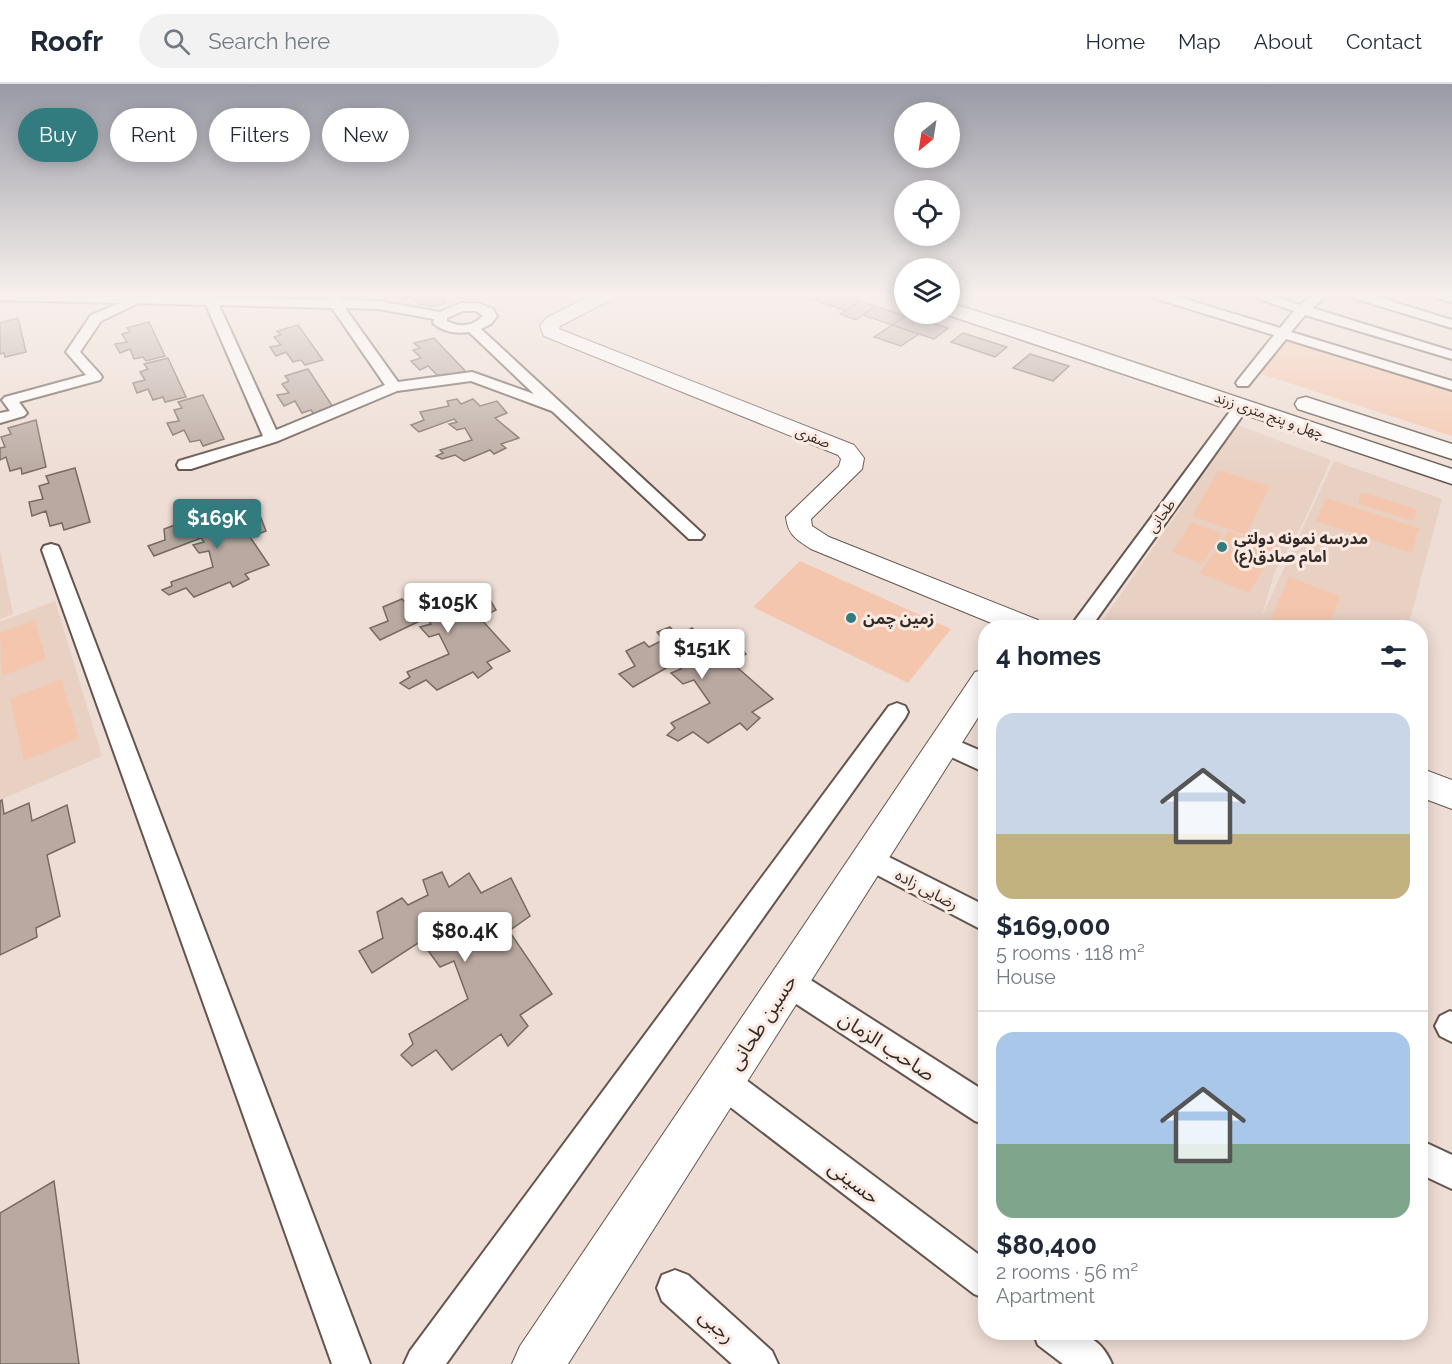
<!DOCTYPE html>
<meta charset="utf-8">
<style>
:root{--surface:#fff;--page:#f2f2f3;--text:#1f2937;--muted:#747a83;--line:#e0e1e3;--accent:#327b7e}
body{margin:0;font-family:Raleway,"Noto Sans Arabic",sans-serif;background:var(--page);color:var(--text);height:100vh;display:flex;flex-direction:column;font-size:22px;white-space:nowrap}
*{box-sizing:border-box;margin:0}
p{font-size:20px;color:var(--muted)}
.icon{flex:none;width:33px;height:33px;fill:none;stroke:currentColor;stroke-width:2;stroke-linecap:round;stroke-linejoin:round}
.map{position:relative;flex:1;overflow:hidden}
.drawer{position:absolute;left:978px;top:536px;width:450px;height:720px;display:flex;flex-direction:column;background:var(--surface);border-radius:24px;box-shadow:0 3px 15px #0003}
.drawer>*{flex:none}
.guide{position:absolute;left:18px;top:24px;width:570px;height:54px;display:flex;gap:12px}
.needle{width:39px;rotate:210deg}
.tools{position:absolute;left:894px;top:18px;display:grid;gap:12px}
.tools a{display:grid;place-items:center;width:66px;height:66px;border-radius:50%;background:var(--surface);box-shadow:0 3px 15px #0003;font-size:30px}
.price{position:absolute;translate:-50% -51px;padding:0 14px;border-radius:6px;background:#fff;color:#222;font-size:20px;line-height:39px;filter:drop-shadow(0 2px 3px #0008)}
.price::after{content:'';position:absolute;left:50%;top:36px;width:18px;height:14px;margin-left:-9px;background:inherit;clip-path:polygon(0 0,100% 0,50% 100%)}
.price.active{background:var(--accent);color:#fff}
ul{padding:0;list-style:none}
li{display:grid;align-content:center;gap:12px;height:318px;padding:0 18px}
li+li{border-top:2px solid var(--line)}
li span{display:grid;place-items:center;height:186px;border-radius:18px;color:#555}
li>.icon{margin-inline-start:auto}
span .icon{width:108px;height:108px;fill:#fffc;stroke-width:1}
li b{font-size:26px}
h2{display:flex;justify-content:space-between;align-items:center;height:72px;padding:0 18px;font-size:26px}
.chip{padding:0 21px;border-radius:27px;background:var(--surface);box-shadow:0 3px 15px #0003;font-size:21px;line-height:54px}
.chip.active{background:var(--accent);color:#fff}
header{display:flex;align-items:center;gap:36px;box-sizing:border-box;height:84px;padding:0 30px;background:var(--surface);border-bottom:2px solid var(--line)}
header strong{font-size:28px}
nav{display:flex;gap:33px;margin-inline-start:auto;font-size:21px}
.search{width:420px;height:54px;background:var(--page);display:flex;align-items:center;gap:15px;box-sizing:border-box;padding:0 21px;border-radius:33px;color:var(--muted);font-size:22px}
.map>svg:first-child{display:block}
</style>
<header>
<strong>Roofr</strong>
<div class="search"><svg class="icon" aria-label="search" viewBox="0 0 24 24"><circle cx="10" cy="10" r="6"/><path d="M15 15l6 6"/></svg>Search here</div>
<nav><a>Home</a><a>Map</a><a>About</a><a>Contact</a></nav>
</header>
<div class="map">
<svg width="1452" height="1280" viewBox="0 0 1452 1280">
<rect width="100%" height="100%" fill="#eeddd4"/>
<g fill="#e8d0c3">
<path d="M1235,340L1331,376L1302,441L1275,487L1261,534L1334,377L1442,415L1408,543H1098L1178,428Z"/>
<path d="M0,466L13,530L0,535Z"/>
<path d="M55,517L102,672L0,716V538Z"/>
</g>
<g fill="#f5c6ae">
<path d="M1287,257L1452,308V352L1255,288Z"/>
<path d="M1219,386L1270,402L1246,451L1192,432Z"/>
<path d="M1361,408L1417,425L1414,437L1358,420Z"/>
<path d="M1326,414L1419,444L1412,469L1316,437Z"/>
<path d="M1192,438L1222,449L1202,480L1172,468Z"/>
<path d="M1228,447L1247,454L1250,450L1278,460L1249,509L1200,489Z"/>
<path d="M800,477L951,545L908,599L753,523Z"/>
<path d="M1289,493L1340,512L1329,543H1267Z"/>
<path d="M35,536L46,575L2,592L0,549Z"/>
<path d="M61,595L79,654L24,677L10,615Z"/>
</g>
<g fill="#b9a9a1" stroke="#786962" stroke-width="1.5">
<path d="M269,211H298L299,212L283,217L280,213L272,215Z"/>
<path d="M398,211H438L446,219L430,223L426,220L419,221L411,213L403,216Z"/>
<path d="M799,211H841L860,217L846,227Z"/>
<path d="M860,217L876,222L856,236L840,230Z"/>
<path d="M876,222L905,232L892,241L863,231Z"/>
<path d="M907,231L948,244L934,255L892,241Z"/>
<path d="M18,234L26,268L5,273L4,269L0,270V239Z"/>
<path d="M149,238L165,272L146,277L143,273L134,275L130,265L120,269L115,260L127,258L122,250L130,248L127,244Z"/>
<path d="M298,241L323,276L305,281L301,276L293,278L286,268L276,272L270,263L281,261L274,253L281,251L277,247Z"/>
<path d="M892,241L919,250L901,262L874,253Z"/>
<path d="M963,249L1007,263L995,273L951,258Z"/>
<path d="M434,254L468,290L451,295L446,290L438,292L428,282L420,286L411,277L421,274L413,266L420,264L414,259Z"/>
<path d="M1030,270L1069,282L1053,297L1013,284Z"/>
<path d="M168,274L186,313L165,318L163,313L153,316L148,305L137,309L133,299L145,296L140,288L148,285L144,280Z"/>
<path d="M308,285L335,326L315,332L311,326L302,329L295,317L284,322L277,311L289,309L282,300L289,297L285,292Z"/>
<path d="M203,311L224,355L203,362L200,356L190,358L184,346L173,351L167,339L179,337L174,326L182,324L178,318Z"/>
<path d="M457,315L461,320L473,315L480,322L497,317L507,329L495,334L519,354L501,360L506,364L494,370L490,366L464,377L455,371L442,375L436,372L443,369L440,366L472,356L465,344L457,346L449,340L457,338L454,335L419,348L411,341L424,336L420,328L449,322L447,317Z"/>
<path d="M36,336L46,383L22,390L21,384L10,387L6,373L0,376V364L5,363L1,353L11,350L8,344Z"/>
<path d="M75,384L90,438L64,446L62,439L50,442L46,427L32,432L29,418L43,415L39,402L49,399L46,392Z"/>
<path d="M213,426L216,433L231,427L237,436L259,429L266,447L250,453L269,481L245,490L249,495L233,503L230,498L194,513L186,504L169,511L162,506L172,502L171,498L213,483L209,467L199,469L193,461L204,458L201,454L154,472L148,462L165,456L164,445L183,438L185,441L201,437L200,430Z"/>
<path d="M431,501L437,510L452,502L460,513L483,504L496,526L480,534L510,567L487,578L492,584L478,594L473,588L437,606L426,596L409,605L400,599L410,593L407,588L449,570L439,550L429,553L420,543L431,540L426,534L380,556L370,544L388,537L383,523L402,515L406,519L421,514L417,506Z"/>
<path d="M670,543L678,552L692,544L704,555L725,546L746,570L731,578L773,615L752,628L760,634L747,646L740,639L708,659L693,648L678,657L667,651L675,644L671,639L710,619L694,596L683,600L671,589L681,585L675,579L633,603L619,590L635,582L626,567L644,558L649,563L663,556L657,548Z"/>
<path d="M2,716L4,730L29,719L32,737L67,721L75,758L47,771L60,832L36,844L37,853L0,871V717Z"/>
<path d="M442,788L449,803L469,789L481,809L511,794L530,832L509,847L552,910L520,931L528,942L508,962L501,950L452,986L436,966L412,982L401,971L413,960L409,950L468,915L454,877L440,883L427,865L442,858L435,848L372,889L359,867L383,854L377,828L402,814L408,821L428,811L423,796Z"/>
<path d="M54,1097L79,1280H0V1129Z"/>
</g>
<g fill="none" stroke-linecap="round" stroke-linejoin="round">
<g stroke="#64554e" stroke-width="4">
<g id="street">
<path d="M0,211H214L215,213L328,216L327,211H339L341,216L378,217L440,228L461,219H478L493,225L497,232L491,240L481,245L704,451L701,455H689L552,327L471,297L397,307L278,357L191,385H179L177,381L179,377L263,352L206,221L139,219L101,237L80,268L100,290L102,293L100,296L19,318L27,329L24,332L0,339V329L10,327L2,316L5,313L86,291L66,268L91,231L120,219L0,216ZM219,221L332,224L385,301L276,346ZM345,224L378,225L434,235L433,239C443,248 456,250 469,248L534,310L472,288L398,298ZM463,227H476L483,232C473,242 460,244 447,237V234Z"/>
<path d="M1152,211H1172L1280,244L1294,227L1248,211H1268L1300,221L1313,211H1327L1312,224L1452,267V275L1305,231L1291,248L1452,297V306L1286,255L1248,302H1238L1236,299L1238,296L1274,251L1154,214Z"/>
<path d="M1351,211H1371L1452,236V244L1353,214Z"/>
<path d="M1435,211H1452V218L1437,214Z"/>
<path d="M1242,316L1250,321L1091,543H1070L1237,318Z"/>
<path d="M51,460L58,462L60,466L370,1280H332L42,466L44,462Z"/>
<path d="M897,619L905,622L908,628L905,634L446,1280H404L410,1267L889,622Z"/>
<path d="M944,651L986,669V689L936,666L933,660L936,654Z"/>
<path d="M869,763L986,822V848L860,782L856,774L860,766Z"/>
<path d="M788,884L798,888L986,1008V1041L975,1037L778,908L774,898L778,888Z"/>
<path d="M1450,927L1452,928V958L1440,952L1435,942L1440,932Z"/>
<path d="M723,983L734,987L986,1176V1215L974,1210L712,1009L708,998L712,987Z"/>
<path d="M1420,1056L1452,1071V1105L1420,1090Z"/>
<path d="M675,1186L688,1191L772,1267L778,1280H732L662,1217L657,1204L662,1191Z"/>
<path d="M1033,1248C1067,1248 1096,1242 1112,1280H1063L1038,1261Z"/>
</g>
</g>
<g stroke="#64554e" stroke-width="2">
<g id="secondary">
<path d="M592,211H615L612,215L560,242L559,245L854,361L864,374L862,385L811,435L812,442L829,453L1038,536L1042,543H1001L811,465C796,455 788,451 786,433L839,382L841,375L838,371L544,252L540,242L546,234Z"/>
<path d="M986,585V621L568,1280H512L520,1262L975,588Z"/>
<path d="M1420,684L1452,696V725L1420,713Z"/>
</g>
</g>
<g stroke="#64554e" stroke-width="3">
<g id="primary">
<path d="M950,219L1040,247L1452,385V400L945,230H950Z"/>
<path d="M1306,313L1452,360V375L1298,325L1295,320L1298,315Z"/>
</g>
</g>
<use href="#street" fill="#fff" fill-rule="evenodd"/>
<use href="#secondary" fill="#fff" fill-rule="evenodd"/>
<use href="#primary" fill="#fff" fill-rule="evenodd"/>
</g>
<linearGradient id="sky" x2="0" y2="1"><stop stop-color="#999aa6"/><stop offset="0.54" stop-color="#f7f0ec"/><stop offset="1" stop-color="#f7f0ec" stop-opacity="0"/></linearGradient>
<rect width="1452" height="390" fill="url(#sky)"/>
<g fill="#327b7e" stroke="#fbeae1" stroke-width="2">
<circle cx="1222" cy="463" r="6"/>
<circle cx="851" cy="534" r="6"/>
</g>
<g text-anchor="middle" stroke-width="6" stroke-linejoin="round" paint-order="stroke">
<g font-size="14" fill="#322b28" stroke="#fbeae1">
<text transform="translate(1269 331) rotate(19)" y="5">چهل و پنج متری زرند</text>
<text transform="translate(813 353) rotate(22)" y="5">صفری</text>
<text transform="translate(1161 432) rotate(-54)" y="5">طحانی</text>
</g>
<g font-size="16" font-weight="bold" fill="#322b28" stroke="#fbeae1" text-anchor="start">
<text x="1234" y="460">مدرسه نمونه دولتی<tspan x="1234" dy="18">امام صادق(ع)</tspan></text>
<text x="863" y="540">زمین چمن</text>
</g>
<g font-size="16" fill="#322b28" stroke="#fbeae1">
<text transform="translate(927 805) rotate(28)" y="6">رضایی زاده</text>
</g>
<g font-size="20" fill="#322b28" stroke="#fbeae1">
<text transform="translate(762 938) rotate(-57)" y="7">حسین طحانی</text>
<text transform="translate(887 962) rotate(33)" y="7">صاحب الزمان</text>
<text transform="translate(854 1098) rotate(37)" y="7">حسینی</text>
<text transform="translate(717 1242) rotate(42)" y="7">رجبی</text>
</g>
</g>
</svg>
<div class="tools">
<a><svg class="needle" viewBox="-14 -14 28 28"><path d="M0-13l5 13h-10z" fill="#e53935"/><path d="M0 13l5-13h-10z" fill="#747a83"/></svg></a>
<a><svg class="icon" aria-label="locate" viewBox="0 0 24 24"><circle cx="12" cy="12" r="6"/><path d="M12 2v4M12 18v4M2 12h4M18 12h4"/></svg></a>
<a><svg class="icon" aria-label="layers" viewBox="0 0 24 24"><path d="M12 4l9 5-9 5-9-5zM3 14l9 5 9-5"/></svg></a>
</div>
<b class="price active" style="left:217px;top:466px">$169K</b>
<b class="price" style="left:448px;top:550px">$105K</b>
<b class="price" style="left:702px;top:596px">$151K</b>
<b class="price" style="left:465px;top:879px">$80.4K</b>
<div class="guide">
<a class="chip active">Buy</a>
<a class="chip">Rent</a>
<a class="chip">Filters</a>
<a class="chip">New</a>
</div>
<section class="drawer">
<h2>4 homes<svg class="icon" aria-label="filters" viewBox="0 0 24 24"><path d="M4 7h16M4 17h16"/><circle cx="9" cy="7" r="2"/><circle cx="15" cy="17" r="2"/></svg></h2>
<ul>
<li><span style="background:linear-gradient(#c9d6e8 65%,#c2b280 0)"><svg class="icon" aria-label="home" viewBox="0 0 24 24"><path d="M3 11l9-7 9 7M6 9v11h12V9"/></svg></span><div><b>$169,000</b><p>5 rooms · 118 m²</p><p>House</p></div></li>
<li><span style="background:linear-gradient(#a9c7e8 60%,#7fa58c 0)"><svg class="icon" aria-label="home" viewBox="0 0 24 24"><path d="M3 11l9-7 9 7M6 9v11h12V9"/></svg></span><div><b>$80,400</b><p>2 rooms · 56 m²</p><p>Apartment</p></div></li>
</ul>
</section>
</div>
